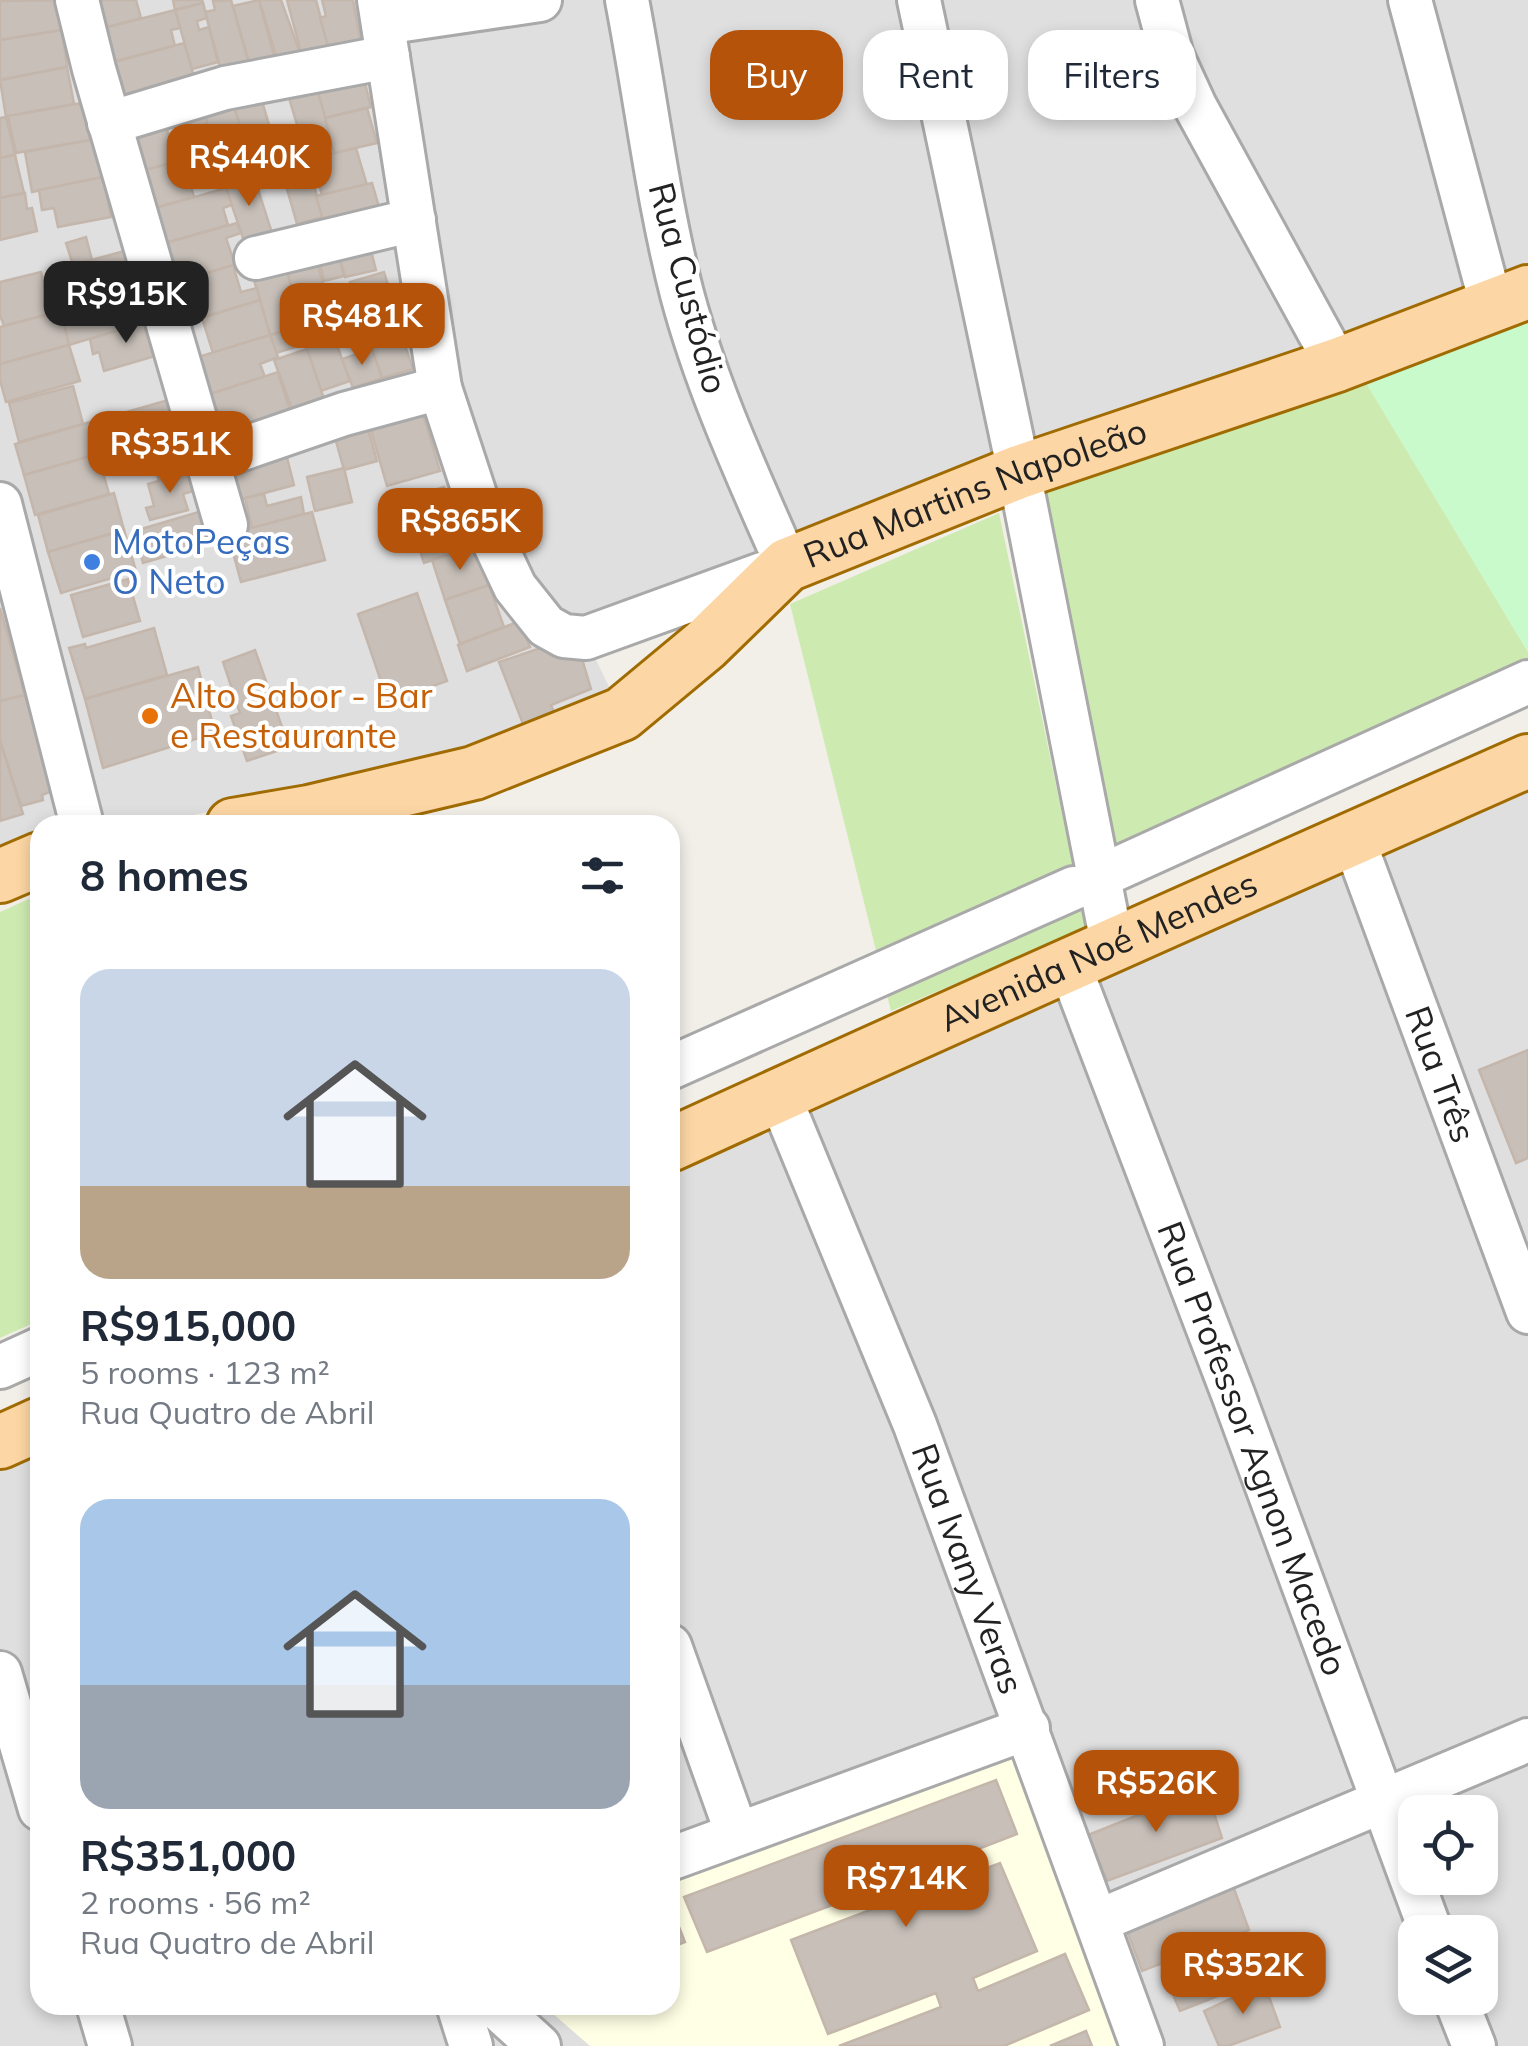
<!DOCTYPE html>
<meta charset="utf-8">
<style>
:root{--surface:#fff;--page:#f2f2f3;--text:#1f2937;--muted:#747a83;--accent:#b45309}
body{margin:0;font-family:Mulish,sans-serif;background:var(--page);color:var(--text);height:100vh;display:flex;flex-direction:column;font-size:38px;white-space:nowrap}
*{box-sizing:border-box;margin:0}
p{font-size:32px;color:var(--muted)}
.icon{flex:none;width:55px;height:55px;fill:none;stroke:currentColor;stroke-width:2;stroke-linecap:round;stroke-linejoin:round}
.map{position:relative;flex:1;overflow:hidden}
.details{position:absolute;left:30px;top:815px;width:650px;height:1200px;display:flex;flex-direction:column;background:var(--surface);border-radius:30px;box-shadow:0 5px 15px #0003}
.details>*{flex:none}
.banner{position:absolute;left:710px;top:30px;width:668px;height:90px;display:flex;gap:20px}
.buttons{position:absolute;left:1398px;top:1795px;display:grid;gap:20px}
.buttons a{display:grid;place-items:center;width:100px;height:100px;border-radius:20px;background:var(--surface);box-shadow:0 5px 15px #0003;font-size:50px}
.price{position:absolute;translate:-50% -85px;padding:0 22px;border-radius:20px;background:var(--accent);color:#fff;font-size:32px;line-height:65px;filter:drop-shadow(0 2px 5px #0008)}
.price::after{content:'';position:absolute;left:50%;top:60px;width:30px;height:22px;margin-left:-15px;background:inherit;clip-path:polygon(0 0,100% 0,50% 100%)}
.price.current{background:#222;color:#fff}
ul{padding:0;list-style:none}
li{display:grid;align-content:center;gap:20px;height:530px;padding:0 50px}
li span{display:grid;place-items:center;height:310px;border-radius:30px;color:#555}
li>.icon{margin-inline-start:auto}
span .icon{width:180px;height:180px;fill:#fffc;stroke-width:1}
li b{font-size:42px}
h2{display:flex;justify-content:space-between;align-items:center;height:120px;padding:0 50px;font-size:42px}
.chip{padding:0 35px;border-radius:30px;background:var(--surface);box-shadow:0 5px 15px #0003;font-size:35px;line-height:90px}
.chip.current{background:var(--accent);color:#fff}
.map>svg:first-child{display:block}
</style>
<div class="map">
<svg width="1528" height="2046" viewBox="0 0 1528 2046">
<rect width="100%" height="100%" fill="#f2efe9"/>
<g fill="#e0dfdf" fill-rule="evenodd">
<path d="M0,0H1528V292L586,639L625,720L148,825H40V859L0,876Z"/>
<path d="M1528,761V2046H0V1441L40,1424V2005H670V1144ZM1415,1812H1480V1878H1415ZM1415,1932H1480V1998H1415Z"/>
</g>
<path fill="#ffffe5" d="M1029,1745L1130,2046H590L543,2005H670V1884Z"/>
<g fill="#cdebb0">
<path d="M1365,381L1528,652V660L1112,846L1039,493Z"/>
<path d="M999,513L1086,928L891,1011L790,604Z"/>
<path d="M40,894V1320L0,1338V912Z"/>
</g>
<path fill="#c8facc" d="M1528,314V652L1365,381Z"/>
<g fill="#c7bfb8" stroke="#c4b6ab" stroke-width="2.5">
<path d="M63,0L68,29L0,40V1Z"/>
<path d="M96,0H136L141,18L104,28Z"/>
<path d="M173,0H202L203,3L175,10Z"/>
<path d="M231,0L249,64L221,71L205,12L215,10L213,1Z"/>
<path d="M259,0L275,59L250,66L233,6Z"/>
<path d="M259,0H281L300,53L277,59Z"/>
<path d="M287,0H316L329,49L302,56Z"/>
<path d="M322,0H353L361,43L329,49L320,18L326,16Z"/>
<path d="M203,3L207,18L197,21L199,30L209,27L218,62L192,69L175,10Z"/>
<path d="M175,10L180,28L171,30L175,46L112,62L104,28Z"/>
<path d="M62,30L67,67L0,80V40Z"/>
<path d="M184,43L194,77L123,96L114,62Z"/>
<path d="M67,67L74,104L6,117L0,80Z"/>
<path d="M362,71L371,107L325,118L315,83Z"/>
<path d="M315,83L331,137L303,145L287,91Z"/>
<path d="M230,93L255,177L225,185L201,102Z"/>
<path d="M260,94L281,166L254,174L233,102Z"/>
<path d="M82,103L90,140L16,153L8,116Z"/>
<path d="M202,105L215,151L186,160L171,115Z"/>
<path d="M367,108L377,143L334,153L325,118Z"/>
<path d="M162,112L176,161L141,172L127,122Z"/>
<path d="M6,117L15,155L0,158V118Z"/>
<path d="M96,139L103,177L32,192L25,152Z"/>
<path d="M356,148L367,185L322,195L311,159Z"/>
<path d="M305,154L323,217L297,224L279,161Z"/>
<path d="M15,155L24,193L0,198V158Z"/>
<path d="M183,160L194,197L152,209L141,171Z"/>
<path d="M103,177L111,217L58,227L54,208L42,210L39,190Z"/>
<path d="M254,177L272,233L244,241L225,185Z"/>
<path d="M372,183L382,217L326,230L316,196Z"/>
<path d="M226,188L232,205L223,208L228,225L162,244L152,209Z"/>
<path d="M25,193L27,209L32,208L37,231L0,240V198Z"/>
<path d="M237,223L241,233L226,238L235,265L175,282L162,244Z"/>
<path d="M367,235L376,270L345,277L335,241Z"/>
<path d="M86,237L92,260L73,265L66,243Z"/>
<path d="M336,243L344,276L324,281L320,264Z"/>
<path d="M128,250L136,281L118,286L119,292L83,302L73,265Z"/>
<path d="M314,250L327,300L308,305L305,291L293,294L284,257Z"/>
<path d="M284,260L293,294L281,297L290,329L270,335L251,270Z"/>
<path d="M233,265L241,292L257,288L260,300L190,321L178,282Z"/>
<path d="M41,272L46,293L56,290L61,311L4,326L0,315V282Z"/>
<path d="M384,272L395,307L366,316L350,282Z"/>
<path d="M130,292L140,324L69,345L64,325L81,321L77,308Z"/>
<path d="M260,300L270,335L213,353L202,318Z"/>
<path d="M392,308L413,369L382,378L361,318Z"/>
<path d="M61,311L69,345L0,364V327Z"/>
<path d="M149,321L159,355L104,371L99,352L93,354L90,339Z"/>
<path d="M299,327L305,344L276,353L270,335Z"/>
<path d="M315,330L318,338L333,334L350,381L321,391L302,334Z"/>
<path d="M270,335L278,357L260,364L265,377L210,394L198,357Z"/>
<path d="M69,345L80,381L6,402L0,380V364Z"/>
<path d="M307,349L324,399L292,409L274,360Z"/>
<path d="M372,349L382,378L353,388L342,359Z"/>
<path d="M278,372L290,410L222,431L210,394Z"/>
<path d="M73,386L83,424L19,442L9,403Z"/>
<path d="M418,397L440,471L387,486L366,413Z"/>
<path d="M168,400L177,431L104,452L101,439L119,434L117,428L98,432L95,421Z"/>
<path d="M364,414L377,461L344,470L331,423Z"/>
<path d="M90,422L98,454L24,475L15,444Z"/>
<path d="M173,432L185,474L159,482L149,440Z"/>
<path d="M283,442L294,485L239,500L229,460Z"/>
<path d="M98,454L109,494L35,515L24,475Z"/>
<path d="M344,468L352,502L315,511L307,477Z"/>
<path d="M192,472L197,490L183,494L188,510L150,520L146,508L154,506L148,484Z"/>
<path d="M444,487L464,550L424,563L404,499Z"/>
<path d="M114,493L124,530L48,552L38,515Z"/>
<path d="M264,494L267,506L301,497L304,514L252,528L245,498Z"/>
<path d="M202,511L212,543L143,563L134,531Z"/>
<path d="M312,512L325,560L241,582L228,534Z"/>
<path d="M124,530L136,571L61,593L48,552Z"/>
<path d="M475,546L489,585L445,600L432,560Z"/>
<path d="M128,579L140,621L83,637L71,595Z"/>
<path d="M489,585L504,627L460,644L445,600Z"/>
<path d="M417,593L447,681L388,702L358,614Z"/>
<path d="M0,608L25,695L0,701Z"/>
<path d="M520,621L530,647L467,671L458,645Z"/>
<path d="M154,628L167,675L85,699L69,648L85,644L86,648Z"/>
<path d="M555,643L580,652L591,689L551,705L556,718L525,729L499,662Z"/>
<path d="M255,650L289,747L247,761L231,716L240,713L223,662Z"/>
<path d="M198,667L215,733L103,768L85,699Z"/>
<path d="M25,695L52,791L42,795L43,800L21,806L0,741V701Z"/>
<path d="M0,741L23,814L0,821Z"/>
<path d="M1528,1050V1158L1516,1163L1479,1070Z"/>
<path d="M996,1780L1017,1834L921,1871L928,1890L1000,1863L1037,1951L973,1978L978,1991L1065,1954L1089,2010L1004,2046H839L941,2007L936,1993L828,2034L791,1940L902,1898L896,1881L707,1952L684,1897Z"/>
<path d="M1206,1788L1222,1838L1107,1881L1088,1835Z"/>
<path d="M1233,1886L1249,1930L1142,1971L1126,1928Z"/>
<path d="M670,1904L685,1942L670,1948Z"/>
<path d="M1208,1957L1223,1994L1180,2011L1164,1974Z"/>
<path d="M1264,1983L1280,2027L1228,2046H1219L1204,2011Z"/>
<path d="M1086,2031L1092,2046H1050Z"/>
</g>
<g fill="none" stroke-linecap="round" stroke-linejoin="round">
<g stroke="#a9a9a9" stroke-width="48">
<g id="minor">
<path d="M77,0L94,69L226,525"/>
<path d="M379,0L440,388L483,519L515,587L546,626L564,636L586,638L787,565C748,476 707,388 682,294C657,197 646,98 627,0"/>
<path d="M919,0L1019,472L1113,948"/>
<path d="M1157,0L1172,56L1195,106L1337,365"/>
<path d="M1410,0L1492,307"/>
<path d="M383,23L540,0"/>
<path d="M109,123L225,88L388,57"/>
<path d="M256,258L414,220"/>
<path d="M207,461L344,414L440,388"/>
<path d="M0,504L82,825"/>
<path id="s1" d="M1353,838L1528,1312"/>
<path d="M1112,871L1528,682"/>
<path id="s2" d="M1070,967L1233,1394L1431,1932"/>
<path d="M670,1068L1074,888"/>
<path id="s3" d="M779,1095L915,1425L1142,2046"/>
<path d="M0,1367L40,1349"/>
<path d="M670,1646L737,1834"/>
<path d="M0,1673L40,1809"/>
<path d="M670,1859L1028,1728"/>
<path d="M1098,1921L1528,1740"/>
<path d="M1455,1998L1474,2046"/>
<path d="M98,2005L110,2046"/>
<path d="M458,2005L471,2046"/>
<path d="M494,2005L539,2046"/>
</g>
</g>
<g stroke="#a06b00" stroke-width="58">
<g id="major">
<path id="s4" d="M233,825L309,812L474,773L622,714L705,645L787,565L1019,472L1337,365L1528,292"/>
<path d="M0,876L40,859"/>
<path id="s5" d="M670,1145C955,1014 1241,888 1528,761"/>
<path d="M0,1442L40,1424"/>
</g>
</g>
<use href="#minor" stroke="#fff" stroke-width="42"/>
<use href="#major" stroke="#fcd6a4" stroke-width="52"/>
</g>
<circle fill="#3f7fe0" stroke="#fff" stroke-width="4" cx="92" cy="562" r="10"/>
<circle fill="#e8710a" stroke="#fff" stroke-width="4" cx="150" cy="716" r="10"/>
<g text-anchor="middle" stroke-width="8" stroke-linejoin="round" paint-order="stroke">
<g font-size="35" fill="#222" stroke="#fff">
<text transform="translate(688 288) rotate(75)" y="12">Rua Custódio</text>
<text dy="12" stroke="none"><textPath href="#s4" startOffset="830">Rua Martins Napoleão</textPath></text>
<text dy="12" stroke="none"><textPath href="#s5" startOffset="470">Avenida Noé Mendes</textPath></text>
<text dy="12" stroke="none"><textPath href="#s1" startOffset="252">Rua Três</textPath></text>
<text dy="12" stroke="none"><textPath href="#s2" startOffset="515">Rua Professor Agnon Macedo</textPath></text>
<text dy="12" stroke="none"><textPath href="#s3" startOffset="510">Rua Ivany Veras</textPath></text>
</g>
<g font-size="35" fill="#366cbe" stroke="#fff" text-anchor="start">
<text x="112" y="554">MotoPeças<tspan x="112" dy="40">O Neto</tspan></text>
</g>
<g font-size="35" fill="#c56008" stroke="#fff" text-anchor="start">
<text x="170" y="708">Alto Sabor - Bar<tspan x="170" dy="40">e Restaurante</tspan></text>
</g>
</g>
</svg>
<div class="buttons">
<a><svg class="icon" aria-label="locate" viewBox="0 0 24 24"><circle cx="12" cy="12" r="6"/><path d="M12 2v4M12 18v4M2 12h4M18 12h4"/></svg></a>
<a><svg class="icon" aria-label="layers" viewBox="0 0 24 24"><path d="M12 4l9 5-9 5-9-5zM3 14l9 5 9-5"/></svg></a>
</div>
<b class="price" style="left:249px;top:209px">R$440K</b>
<b class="price current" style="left:126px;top:346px">R$915K</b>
<b class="price" style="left:362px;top:368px">R$481K</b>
<b class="price" style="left:170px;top:496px">R$351K</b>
<b class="price" style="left:460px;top:573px">R$865K</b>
<b class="price" style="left:1156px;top:1835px">R$526K</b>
<b class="price" style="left:906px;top:1930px">R$714K</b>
<b class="price" style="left:1243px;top:2017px">R$352K</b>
<div class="banner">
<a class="chip current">Buy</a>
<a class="chip">Rent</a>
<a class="chip">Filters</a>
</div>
<section class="details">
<h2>8 homes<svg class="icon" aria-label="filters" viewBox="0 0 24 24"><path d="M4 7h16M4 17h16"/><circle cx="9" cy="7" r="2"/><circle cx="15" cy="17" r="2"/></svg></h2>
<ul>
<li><span style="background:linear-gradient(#c9d6e8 70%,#b9a48a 0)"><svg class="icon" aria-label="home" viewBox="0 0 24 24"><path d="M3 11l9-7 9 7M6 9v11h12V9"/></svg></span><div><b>R$915,000</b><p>5 rooms · 123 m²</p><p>Rua Quatro de Abril</p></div></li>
<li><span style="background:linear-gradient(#a9c7e8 60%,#9aa5b1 0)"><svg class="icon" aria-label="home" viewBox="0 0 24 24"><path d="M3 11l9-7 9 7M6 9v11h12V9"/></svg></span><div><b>R$351,000</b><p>2 rooms · 56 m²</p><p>Rua Quatro de Abril</p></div></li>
</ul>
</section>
</div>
